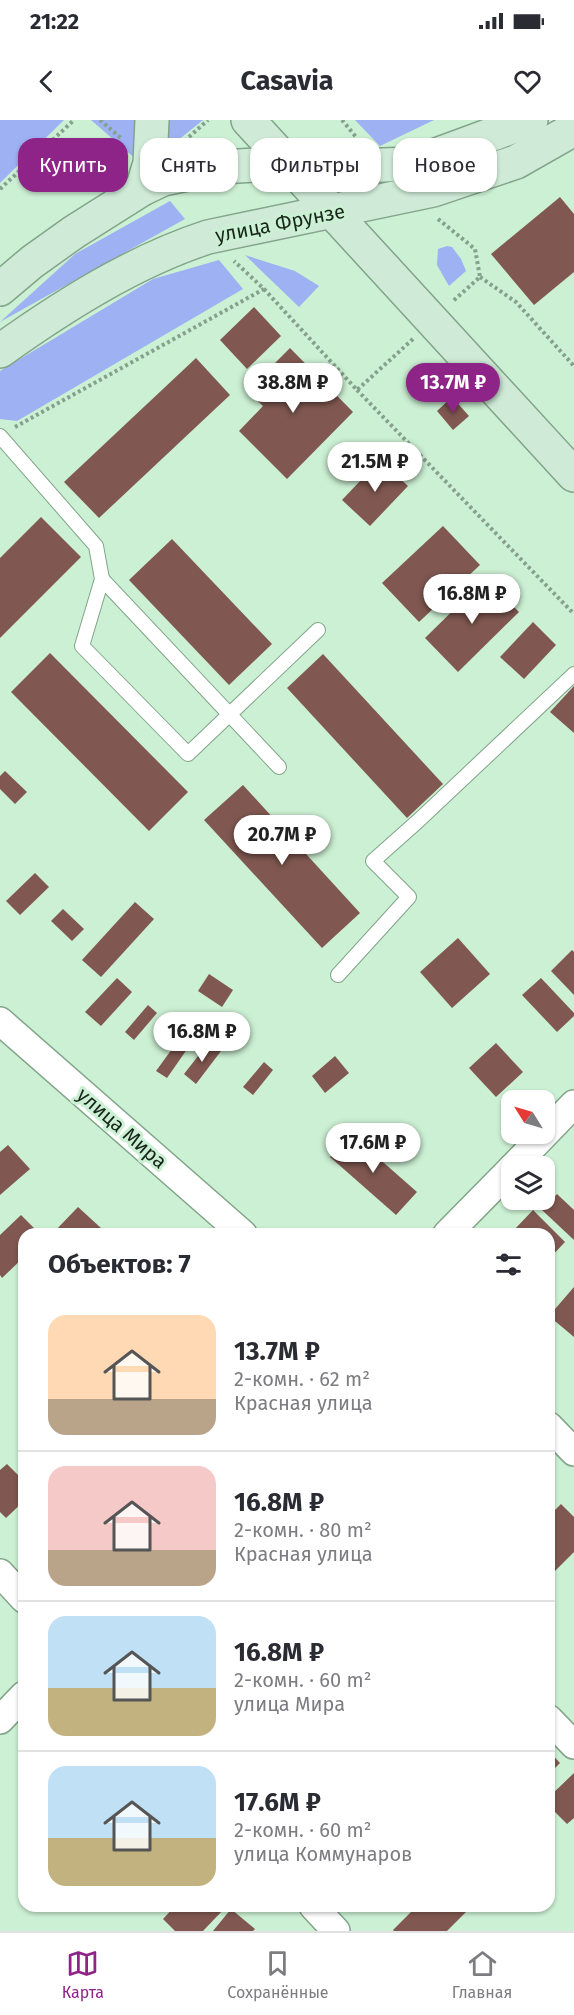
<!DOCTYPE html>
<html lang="ru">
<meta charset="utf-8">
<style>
:root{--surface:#fff;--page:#f7f7f7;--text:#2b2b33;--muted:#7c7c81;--line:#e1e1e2;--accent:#8f2488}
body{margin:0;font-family:"Fira Sans",sans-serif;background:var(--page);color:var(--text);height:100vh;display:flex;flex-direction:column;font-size:22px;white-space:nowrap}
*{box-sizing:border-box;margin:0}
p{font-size:20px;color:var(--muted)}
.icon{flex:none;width:33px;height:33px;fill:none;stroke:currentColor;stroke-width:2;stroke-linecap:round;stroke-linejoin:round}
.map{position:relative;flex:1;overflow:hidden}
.side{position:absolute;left:18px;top:1108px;width:537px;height:684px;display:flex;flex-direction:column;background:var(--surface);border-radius:18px;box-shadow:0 2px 4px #0004}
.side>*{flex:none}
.banner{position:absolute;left:18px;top:18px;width:538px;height:54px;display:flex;gap:12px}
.needle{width:39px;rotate:307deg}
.fabs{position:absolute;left:501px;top:970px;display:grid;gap:12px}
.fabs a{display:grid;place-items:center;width:54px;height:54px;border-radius:12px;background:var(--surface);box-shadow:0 2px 4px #0004;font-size:30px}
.price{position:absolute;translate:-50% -51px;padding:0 14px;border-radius:21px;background:#fff;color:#222;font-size:20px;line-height:39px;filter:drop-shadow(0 2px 3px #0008)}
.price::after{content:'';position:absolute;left:50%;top:36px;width:18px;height:14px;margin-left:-9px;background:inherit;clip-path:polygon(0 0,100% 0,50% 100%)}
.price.selected{background:var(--accent);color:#fff}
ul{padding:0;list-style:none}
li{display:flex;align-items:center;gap:18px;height:150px;padding:0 30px}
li+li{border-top:2px solid var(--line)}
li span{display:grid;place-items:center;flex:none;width:168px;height:120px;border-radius:18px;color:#555}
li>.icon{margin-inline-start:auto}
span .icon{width:72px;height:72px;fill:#fffc;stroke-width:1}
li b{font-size:26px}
h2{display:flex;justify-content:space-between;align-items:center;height:72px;padding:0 30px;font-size:26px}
.tag{padding:0 21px;border-radius:18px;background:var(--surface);box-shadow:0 2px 4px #0004;font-size:21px;line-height:54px}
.tag.selected{background:var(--accent);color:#fff}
.status{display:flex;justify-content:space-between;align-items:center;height:42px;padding:0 30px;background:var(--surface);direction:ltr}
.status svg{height:16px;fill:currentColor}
header{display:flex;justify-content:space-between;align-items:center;height:78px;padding:0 30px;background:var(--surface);font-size:27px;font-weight:700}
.tab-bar{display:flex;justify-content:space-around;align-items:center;height:84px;border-top:2px solid var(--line);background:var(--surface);font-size:16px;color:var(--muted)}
.tab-bar a{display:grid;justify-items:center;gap:3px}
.tab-bar .selected{color:var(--accent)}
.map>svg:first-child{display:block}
</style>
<div class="status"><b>21:22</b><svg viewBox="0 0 49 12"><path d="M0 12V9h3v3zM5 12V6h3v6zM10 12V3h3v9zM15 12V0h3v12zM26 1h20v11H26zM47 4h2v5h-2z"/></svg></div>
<header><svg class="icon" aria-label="back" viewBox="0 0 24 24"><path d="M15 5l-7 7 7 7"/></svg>Casavia<svg class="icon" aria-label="heart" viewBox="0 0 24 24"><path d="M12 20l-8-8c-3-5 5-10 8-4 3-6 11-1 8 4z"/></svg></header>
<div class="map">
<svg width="574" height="1811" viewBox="0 0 574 1811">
<rect width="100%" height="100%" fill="#ccf0d3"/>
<g fill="#9db1f3">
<path d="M0,0H64L0,63Z"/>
<path d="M91,0H203L145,47Z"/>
<path d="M355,0H434L380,26Z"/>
<path d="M170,81L185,99L0,202L75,134Z"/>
<path d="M447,126L452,127L461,139L466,151L449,166L437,145L438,129Z"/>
<path d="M245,135L295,151L319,166L299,187Z"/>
<path d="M219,140L243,169L17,301L0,299V251L153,159Z"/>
</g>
<g fill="#805851">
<path d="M560,77L574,94V152L534,185L491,134Z"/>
<path d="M254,187L281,216L247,249L220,220Z"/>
<path d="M290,228L353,292L287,359L239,311L263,286L247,271Z"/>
<path d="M196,238L230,275L99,398L64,362Z"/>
<path d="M452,277L469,296L453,310L437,291Z"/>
<path d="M380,340L408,366L370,406L342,380Z"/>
<path d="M41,397L81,437L0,518V438Z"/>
<path d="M443,406L480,445L419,502L382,463Z"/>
<path d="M172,419L272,524L229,565L129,460Z"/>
<path d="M486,458L519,492L458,552L425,518Z"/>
<path d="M533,502L556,525L524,559L500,537Z"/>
<path d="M50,533L188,672L149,711L11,572Z"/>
<path d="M323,534L443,664L407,698L287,568Z"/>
<path d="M574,566V613L550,592Z"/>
<path d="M5,651L27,672L15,684L0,669V656Z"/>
<path d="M243,665L360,793L322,828L204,700Z"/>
<path d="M35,753L49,767L20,795L6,781Z"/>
<path d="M135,782L154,799L101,857L82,840Z"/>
<path d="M63,789L84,809L72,821L51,801Z"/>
<path d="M458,818L490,854L452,888L420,852Z"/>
<path d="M572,830L574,832V875L551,851Z"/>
<path d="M209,854L233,870L222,887L198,871Z"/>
<path d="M117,858L132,872L101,906L85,892Z"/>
<path d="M541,858L574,893V896L557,912L522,875Z"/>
<path d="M148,885L157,893L134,920L125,912Z"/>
<path d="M180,918L190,925L167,958L156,951Z"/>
<path d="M209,922L221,931L196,964L184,954Z"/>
<path d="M496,923L523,952L496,977L469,948Z"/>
<path d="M335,936L349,953L325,973L312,956Z"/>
<path d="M264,942L273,950L253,975L243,967Z"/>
<path d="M350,1013L417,1072L396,1095L330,1037Z"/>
<path d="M8,1025L30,1049L0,1075V1032Z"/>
<path d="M557,1074L574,1090V1120L542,1090Z"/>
<path d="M78,1087L101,1108L95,1114H52Z"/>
<path d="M533,1090L565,1122L549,1139V1114H516L513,1111Z"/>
<path d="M21,1095L40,1114H24V1137L2,1158L0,1155V1115Z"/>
<path d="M574,1167V1217L549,1196Z"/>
<path d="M7,1344L24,1361V1381L6,1398L0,1392V1350Z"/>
<path d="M561,1384L574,1397V1432L555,1451L549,1445V1396Z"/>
<path d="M549,1631L560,1643L549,1654Z"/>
<path d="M574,1653V1698L567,1704L549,1686V1677Z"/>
<path d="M175,1786H219L223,1790L203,1811H175L163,1799Z"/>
<path d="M417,1786H469L470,1788L447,1811H394L393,1810Z"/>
<path d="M231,1789L255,1809L253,1811H213Z"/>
</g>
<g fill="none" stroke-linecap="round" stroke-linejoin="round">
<g stroke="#82a489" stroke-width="16">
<g id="lane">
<path d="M0,316L96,426L102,459L82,526L188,634L318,510"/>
<path d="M102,459L279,647"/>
<path d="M338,855L409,777L373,741L418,701L574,554"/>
</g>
</g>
<g stroke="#82a489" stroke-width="30">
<g id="street">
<path d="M0,901L243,1114"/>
<path d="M513,1047L574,984"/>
<path d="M447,1114L512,1048"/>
<path d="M549,1306L574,1332"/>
<path d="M0,1453L24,1479"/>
<path d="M549,1599L574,1625"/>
<path d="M0,1600L24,1575"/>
<path d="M313,1786L336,1811"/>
</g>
</g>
<g stroke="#82a489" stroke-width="36">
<g id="secondary">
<path d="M248,0L574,355"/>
<path d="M142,69L150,43L152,0"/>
<path d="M0,169L32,142L74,112L142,69L163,59L221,47L256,45L292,48L412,44L531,0"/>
<path d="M0,231C63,186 134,141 208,117L433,70L516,42L574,9"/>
</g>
</g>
<g stroke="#85a08b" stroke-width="4" stroke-dasharray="3 3" stroke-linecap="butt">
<path d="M100,0L122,19"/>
<path d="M342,0L356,17"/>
<path d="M180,25L208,0"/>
<path d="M0,69L74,0"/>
<path d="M438,99L475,129L480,157L453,181"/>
<path d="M480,157L516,182L574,246"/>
<path d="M264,169L357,270L413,219"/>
<path d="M357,270L574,494"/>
<path d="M15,307L264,169L234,141"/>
</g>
<use href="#lane" stroke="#fff" stroke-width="14"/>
<use href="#street" stroke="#fff" stroke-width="27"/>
<use href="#secondary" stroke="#cfebd7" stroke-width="33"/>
</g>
<g text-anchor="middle" stroke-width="6" stroke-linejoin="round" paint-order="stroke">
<g font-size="20" fill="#18251b" stroke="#ccf0d3">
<text transform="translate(280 103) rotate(-11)" y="7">улица Фрунзе</text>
<text transform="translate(122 1008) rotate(41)" y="7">улица Мира</text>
</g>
</g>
</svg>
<div class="fabs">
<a><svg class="needle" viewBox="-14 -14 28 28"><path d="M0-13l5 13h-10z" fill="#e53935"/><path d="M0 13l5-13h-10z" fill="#7c7c81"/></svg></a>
<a><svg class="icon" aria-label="layers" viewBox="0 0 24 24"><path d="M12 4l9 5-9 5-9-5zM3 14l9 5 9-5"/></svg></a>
</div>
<b class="price" style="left:293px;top:294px">38.8M ₽</b>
<b class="price selected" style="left:453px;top:294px">13.7M ₽</b>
<b class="price" style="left:375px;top:373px">21.5M ₽</b>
<b class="price" style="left:472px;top:505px">16.8M ₽</b>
<b class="price" style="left:282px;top:746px">20.7M ₽</b>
<b class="price" style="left:202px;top:943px">16.8M ₽</b>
<b class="price" style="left:373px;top:1054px">17.6M ₽</b>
<div class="banner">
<a class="tag selected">Купить</a>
<a class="tag">Снять</a>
<a class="tag">Фильтры</a>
<a class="tag">Новое</a>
</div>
<section class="side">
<h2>Объектов: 7<svg class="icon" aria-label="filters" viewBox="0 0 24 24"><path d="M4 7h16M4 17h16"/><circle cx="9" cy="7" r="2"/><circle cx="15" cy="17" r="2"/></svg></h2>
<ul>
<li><span style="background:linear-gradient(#ffd9b3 70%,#b9a48a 0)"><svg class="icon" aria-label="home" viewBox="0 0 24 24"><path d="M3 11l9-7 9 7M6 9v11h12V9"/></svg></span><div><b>13.7M ₽</b><p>2-комн. · 62 m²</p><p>Красная улица</p></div></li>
<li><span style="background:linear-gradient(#f6c9c9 70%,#b9a48a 0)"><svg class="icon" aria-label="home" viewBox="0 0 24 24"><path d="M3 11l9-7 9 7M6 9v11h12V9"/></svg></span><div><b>16.8M ₽</b><p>2-комн. · 80 m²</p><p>Красная улица</p></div></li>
<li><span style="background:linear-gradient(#bfe0f5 60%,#c2b280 0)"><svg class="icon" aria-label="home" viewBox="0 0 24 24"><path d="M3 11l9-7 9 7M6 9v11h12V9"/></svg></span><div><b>16.8M ₽</b><p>2-комн. · 60 m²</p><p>улица Мира</p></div></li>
<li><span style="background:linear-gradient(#bfe0f5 60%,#c2b280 0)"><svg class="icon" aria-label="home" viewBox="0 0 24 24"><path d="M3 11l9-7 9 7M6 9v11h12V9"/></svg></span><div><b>17.6M ₽</b><p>2-комн. · 60 m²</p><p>улица Коммунаров</p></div></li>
</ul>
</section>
</div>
<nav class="tab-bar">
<a class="selected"><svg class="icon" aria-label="map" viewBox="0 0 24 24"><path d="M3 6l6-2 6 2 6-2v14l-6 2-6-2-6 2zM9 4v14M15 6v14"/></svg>Карта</a>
<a><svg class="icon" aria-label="saved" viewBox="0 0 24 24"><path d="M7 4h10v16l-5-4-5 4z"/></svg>Сохранённые</a>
<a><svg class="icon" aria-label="home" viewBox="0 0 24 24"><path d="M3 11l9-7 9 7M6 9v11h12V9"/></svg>Главная</a>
</nav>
